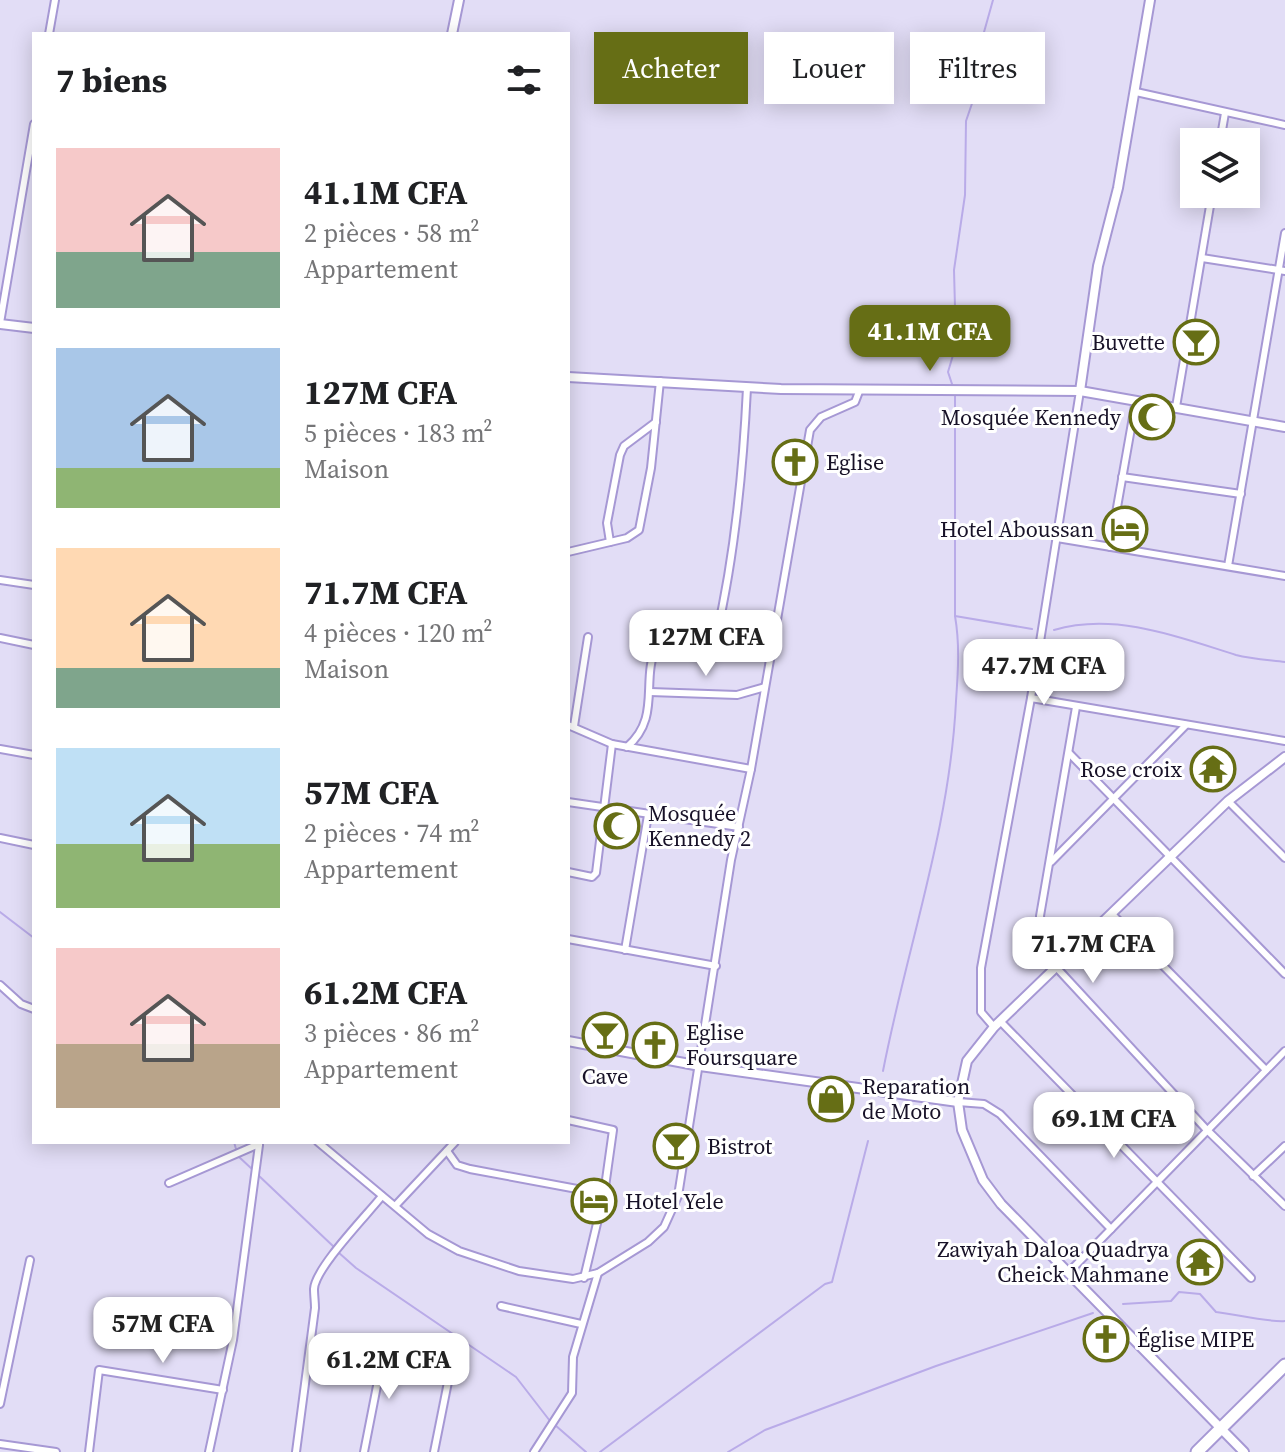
<!DOCTYPE html>
<html lang="fr">
<meta charset="utf-8">
<style>
:root{--surface:#fff;--page:#f6f6f6;--text:#202124;--muted:#757577;--accent:#666e15}
body{margin:0;font-family:"Source Serif 4",serif;background:var(--page);color:var(--text);height:100vh;display:flex;flex-direction:column;font-size:30px;white-space:nowrap}
*{box-sizing:border-box;margin:0}
p{font-size:26px;color:var(--muted)}
.icon{flex:none;width:44px;height:44px;fill:none;stroke:currentColor;stroke-width:2;stroke-linecap:round;stroke-linejoin:round}
.map{position:relative;flex:1;overflow:hidden}
.side{position:absolute;left:32px;top:32px;width:538px;height:1112px;display:flex;flex-direction:column;background:var(--surface);border-radius:0px;box-shadow:0 4px 20px #0003}
.side>*{flex:none}
.guide{position:absolute;left:594px;top:32px;width:570px;height:72px;display:flex;gap:16px}
.buttons{position:absolute;left:1180px;top:128px;display:grid;gap:16px}
.buttons a{display:grid;place-items:center;width:80px;height:80px;border-radius:0px;background:var(--surface);box-shadow:0 4px 20px #0003;font-size:40px}
.price{position:absolute;translate:-50% -68px;padding:0 18px;border-radius:16px;background:#fff;color:#222;font-size:26px;line-height:52px;filter:drop-shadow(0 2px 4px #0008)}
.price::after{content:'';position:absolute;left:50%;top:48px;width:24px;height:18px;margin-left:-12px;background:inherit;clip-path:polygon(0 0,100% 0,50% 100%)}
.price.on{background:var(--accent);color:#fff}
ul{padding:0;list-style:none}
li{display:flex;align-items:center;gap:24px;height:200px;padding:0 24px}
li span{display:grid;place-items:center;flex:none;width:224px;height:160px;border-radius:0px;color:#555}
li>.icon{margin-inline-start:auto}
span .icon{width:96px;height:96px;fill:#fffc;stroke-width:1}
li b{font-size:34px}
h2{display:flex;justify-content:space-between;align-items:center;height:96px;padding:0 24px;font-size:34px}
.tag{padding:0 28px;border-radius:0px;background:var(--surface);box-shadow:0 4px 20px #0003;font-size:28px;line-height:72px}
.tag.on{background:var(--accent);color:#fff}
.map>svg:first-child{display:block}
</style>
<div class="map">
<svg width="1285" height="1452" viewBox="0 0 1285 1452">
<rect width="100%" height="100%" fill="#e2ddf6"/>
<g fill="none" stroke-linecap="round" stroke-linejoin="round">
<g stroke="#b9abe8" stroke-width="2">
<path d="M953,387L948,372L956,345L954,270L965,195L966,121L978,86L979,50L993,0"/>
<path d="M955,616L1032,629"/>
<path d="M1054,630C1115,612 1179,637 1236,655C1251,659 1269,660 1285,662"/>
<path d="M0,912L34,938"/>
<path d="M883,1071C907,947 950,828 956,701C958,672 960,645 955,616V393"/>
<path d="M234,1142L238,1156L253,1170"/>
<path d="M257,1174L334,1247"/>
<path d="M338,1252L356,1268L516,1377L550,1421"/>
<path d="M1123,1304L1171,1301L1179,1292L1200,1294L1216,1312C1233,1314 1273,1323 1285,1321"/>
<path d="M555,1425L586,1452"/>
<path d="M600,1452L825,1284L832,1282L868,1141"/>
<path d="M728,1452L765,1430L936,1366L1093,1313"/>
</g>
<g stroke="#a698d4" stroke-width="10">
<g id="minor">
<path d="M49,34L55,0"/>
<path d="M1136,92L1285,125"/>
<path d="M1220,142L1225,113"/>
<path d="M1202,258L1285,271"/>
<path d="M0,323L34,124"/>
<path d="M1176,407L1212,194"/>
<path d="M1122,477L1241,494"/>
<path d="M1057,538L1285,576"/>
<path d="M610,542L607,523L620,455L624,446L656,422"/>
<path d="M1110,547L1136,400"/>
<path d="M568,552L627,538L639,530L651,468L660,381"/>
<path d="M1228,566L1285,233"/>
<path d="M0,580L34,585"/>
<path d="M0,638L34,645"/>
<path d="M650,692L737,695L765,687"/>
<path d="M1031,698L1285,741"/>
<path d="M1076,707L1040,916L1042,931L1056,967L1206,1129L1285,1206"/>
<path d="M568,725L612,744L751,769"/>
<path d="M574,726L588,637"/>
<path d="M627,747C662,717 640,680 657,645L666,639C683,642 702,652 716,637C735,555 743,471 747,388"/>
<path d="M0,749L34,755"/>
<path d="M1069,753L1285,974"/>
<path d="M1228,801L1285,858"/>
<path d="M568,802L739,827"/>
<path d="M0,838L34,845"/>
<path d="M1051,862L1186,725"/>
<path d="M568,872L592,877L596,873L612,744"/>
<path d="M1112,914L1266,1070"/>
<path d="M568,939L716,966"/>
<path d="M625,950L648,815"/>
<path d="M0,985L21,1004L34,1009"/>
<path d="M1000,1021L1251,1278"/>
<path d="M994,1027L981,1012V968L1031,698L1080,391"/>
<path d="M958,1102L984,1104L1000,1114L1111,1229"/>
<path d="M568,1120L613,1130L604,1194L584,1278"/>
<path d="M318,1142L428,1234L459,1251L519,1271L573,1279L598,1273L648,1242L664,1227L678,1196L731,860L751,769L810,430L821,417L855,402L860,389"/>
<path d="M447,1151L457,1165L470,1169L604,1194"/>
<path d="M1253,1176L1285,1146"/>
<path d="M169,1183L259,1144"/>
<path d="M396,1205L455,1142"/>
<path d="M1069,1272L1285,1051"/>
<path d="M501,1306L581,1324"/>
<path d="M0,1404L30,1260"/>
<path d="M0,1444L56,1452"/>
<path d="M89,1452L99,1370L223,1390"/>
<path d="M209,1452L233,1340L259,1145"/>
<path d="M296,1452L315,1308C315,1302 314,1295 314,1289C315,1268 367,1215 382,1196"/>
<path d="M364,1452L385,1345"/>
<path d="M434,1452L448,1382"/>
<path d="M534,1452L572,1393L573,1357L598,1273"/>
</g>
</g>
<g stroke="#a698d4" stroke-width="12">
<g id="tertiary">
<path d="M452,34L459,0"/>
<path d="M0,324L34,328"/>
<path d="M568,377L781,389L1080,391L1285,427"/>
<path d="M1080,391L1098,266L1118,188L1150,0"/>
<path d="M568,1041L700,1066L958,1102"/>
<path d="M1244,1452L1001,1204L983,1180L962,1130L958,1102L967,1061L994,1027L1228,801L1285,757"/>
</g>
</g>
<g stroke="#a698d4" stroke-width="15">
<path id="trunk" d="M1197,1452L1285,1365"/>
</g>
<use href="#minor" stroke="#fff" stroke-width="6"/>
<use href="#tertiary" stroke="#fff" stroke-width="8"/>
<use href="#trunk" stroke="#fff" stroke-width="11"/>
</g>
<defs>
<g id="bar-ring" transform="scale(2.3)"><circle r="9.5" fill="#fff" stroke="#666e15" stroke-width="1.5"/><path d="M-6-5H6L.8 .8V4.5H3.5V6h-7V4.5H-.8V.8Z" fill="#666e15"/></g>
<g id="mosque-ring" transform="scale(2.3)"><circle r="9.5" fill="#fff" stroke="#666e15" stroke-width="1.5"/><path d="M3.5-4.9A6 6 0 1 0 3.5 4.9A5 5 0 1 1 3.5-4.9Z" fill="#666e15"/></g>
<g id="church-ring" transform="scale(2.3)"><circle r="9.5" fill="#fff" stroke="#666e15" stroke-width="1.5"/><path d="M-1.2-6h2.4v3.5h3.3v2.4h-3.3V6h-2.4V-.1h-3.3v-2.4h3.3Z" fill="#666e15"/></g>
<g id="hotel-ring" transform="scale(2.3)"><circle r="9.5" fill="#fff" stroke="#666e15" stroke-width="1.5"/><path d="M-6-4.5h1.5V1H6V5H4.5V3h-9V5H-6ZM-4 0a1.8 1.8 0 1 1 3.6 0ZM.5 0V-2.5h3Q6-2.5 6 0Z" fill="#666e15"/></g>
<g id="temple-ring" transform="scale(2.3)"><circle r="9.5" fill="#fff" stroke="#666e15" stroke-width="1.5"/><path d="M0-6L5-2H3V0L6.5 2.5H4V6H1.5V3h-3V6H-4V2.5H-6.5L-3 0V-2H-5Z" fill="#666e15"/></g>
<g id="shop-ring" transform="scale(2.3)"><circle r="9.5" fill="#fff" stroke="#666e15" stroke-width="1.5"/><path d="M-5-2.5h2.3a2.7 3.5 0 0 1 5.4 0H5L5.5 6h-11ZM-1.5-2.5h3a1.5 2.3 0 0 0-3 0Z" fill="#666e15"/></g>
</defs>
<g fill-rule="evenodd">
<use href="#bar-ring" x="1196" y="342"/>
<use href="#mosque-ring" x="1152" y="417"/>
<use href="#church-ring" x="795" y="462"/>
<use href="#hotel-ring" x="1125" y="529"/>
<use href="#temple-ring" x="1213" y="769"/>
<use href="#mosque-ring" x="617" y="826"/>
<use href="#bar-ring" x="605" y="1035"/>
<use href="#church-ring" x="655" y="1045"/>
<use href="#shop-ring" x="831" y="1099"/>
<use href="#bar-ring" x="676" y="1146"/>
<use href="#hotel-ring" x="594" y="1201"/>
<use href="#temple-ring" x="1200" y="1262"/>
<use href="#church-ring" x="1106" y="1339"/>
</g>
<g text-anchor="middle" stroke-width="6" stroke-linejoin="round" paint-order="stroke">
<g font-size="22" fill="#171127" stroke="#fff" text-anchor="start">
<text x="1165" y="350" text-anchor="end">Buvette</text>
<text x="1121" y="425" text-anchor="end">Mosquée Kennedy</text>
<text x="826" y="470">Eglise</text>
<text x="1094" y="537" text-anchor="end">Hotel Aboussan</text>
<text x="1182" y="777" text-anchor="end">Rose croix</text>
<text x="648" y="821">Mosquée<tspan x="648" dy="25">Kennedy 2</tspan></text>
<text x="686" y="1040">Eglise<tspan x="686" dy="25">Foursquare</tspan></text>
<text x="605" y="1084" text-anchor="middle">Cave</text>
<text x="862" y="1094">Reparation<tspan x="862" dy="25">de Moto</tspan></text>
<text x="707" y="1154">Bistrot</text>
<text x="625" y="1209">Hotel Yele</text>
<text x="1169" y="1257" text-anchor="end">Zawiyah Daloa Quadrya<tspan x="1169" dy="25">Cheick Mahmane</tspan></text>
<text x="1137" y="1347">Église MIPE</text>
</g>
</g>
</svg>
<div class="buttons">
<a><svg class="icon" aria-label="layers" viewBox="0 0 24 24"><path d="M12 4l9 5-9 5-9-5zM3 14l9 5 9-5"/></svg></a>
</div>
<b class="price on" style="left:930px;top:373px">41.1M CFA</b>
<b class="price" style="left:706px;top:678px">127M CFA</b>
<b class="price" style="left:1044px;top:707px">47.7M CFA</b>
<b class="price" style="left:1093px;top:985px">71.7M CFA</b>
<b class="price" style="left:1114px;top:1160px">69.1M CFA</b>
<b class="price" style="left:163px;top:1365px">57M CFA</b>
<b class="price" style="left:389px;top:1401px">61.2M CFA</b>
<div class="guide">
<a class="tag on">Acheter</a>
<a class="tag">Louer</a>
<a class="tag">Filtres</a>
</div>
<section class="side">
<h2>7 biens<svg class="icon" aria-label="filters" viewBox="0 0 24 24"><path d="M4 7h16M4 17h16"/><circle cx="9" cy="7" r="2"/><circle cx="15" cy="17" r="2"/></svg></h2>
<ul>
<li><span style="background:linear-gradient(#f6c9c9 65%,#7fa58c 0)"><svg class="icon" aria-label="home" viewBox="0 0 24 24"><path d="M3 11l9-7 9 7M6 9v11h12V9"/></svg></span><div><b>41.1M CFA</b><p>2 pièces · 58 m²</p><p>Appartement</p></div></li>
<li><span style="background:linear-gradient(#a9c7e8 75%,#8fb573 0)"><svg class="icon" aria-label="home" viewBox="0 0 24 24"><path d="M3 11l9-7 9 7M6 9v11h12V9"/></svg></span><div><b>127M CFA</b><p>5 pièces · 183 m²</p><p>Maison</p></div></li>
<li><span style="background:linear-gradient(#ffd9b3 75%,#7fa58c 0)"><svg class="icon" aria-label="home" viewBox="0 0 24 24"><path d="M3 11l9-7 9 7M6 9v11h12V9"/></svg></span><div><b>71.7M CFA</b><p>4 pièces · 120 m²</p><p>Maison</p></div></li>
<li><span style="background:linear-gradient(#bfe0f5 60%,#8fb573 0)"><svg class="icon" aria-label="home" viewBox="0 0 24 24"><path d="M3 11l9-7 9 7M6 9v11h12V9"/></svg></span><div><b>57M CFA</b><p>2 pièces · 74 m²</p><p>Appartement</p></div></li>
<li><span style="background:linear-gradient(#f6c9c9 60%,#b9a48a 0)"><svg class="icon" aria-label="home" viewBox="0 0 24 24"><path d="M3 11l9-7 9 7M6 9v11h12V9"/></svg></span><div><b>61.2M CFA</b><p>3 pièces · 86 m²</p><p>Appartement</p></div></li>
</ul>
</section>
</div>
